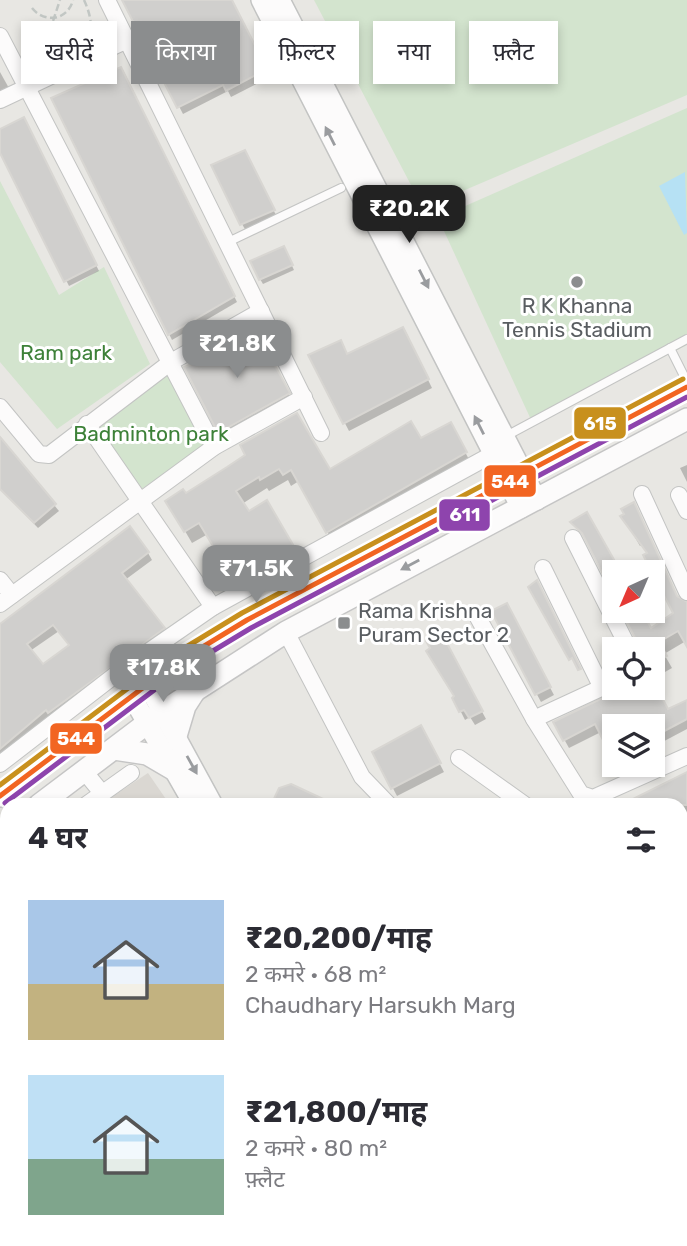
<!DOCTYPE html>
<html lang="hi">
<meta charset="utf-8">
<style>
:root{--surface:#fff;--page:#f7f7f7;--text:#2b2b33;--muted:#7c7c81;--accent:#8b8d8e}
body{margin:0;font-family:Rubik,"Noto Sans Devanagari",sans-serif;background:var(--page);color:var(--text);height:100vh;display:flex;flex-direction:column;font-size:26px;white-space:nowrap}
*{box-sizing:border-box;margin:0}
p{font-size:23px;color:var(--muted)}
.icon{flex:none;width:38px;height:38px;fill:none;stroke:currentColor;stroke-width:2;stroke-linecap:round;stroke-linejoin:round}
.map{position:relative;flex:1;overflow:hidden}
.sheet{position:absolute;left:0px;top:798px;width:688px;height:448px;display:flex;flex-direction:column;background:var(--surface);border-radius:21px 21px 0 0;box-shadow:0 4px 10px #0003}
.sheet>*{flex:none}
.guide{position:absolute;left:21px;top:21px;width:646px;height:63px;display:flex;gap:14px}
.needle{width:46px;rotate:224deg}
.controls{position:absolute;left:602px;top:560px;display:grid;gap:14px}
.controls a{display:grid;place-items:center;width:63px;height:63px;border-radius:0px;background:var(--surface);box-shadow:0 4px 10px #0003;font-size:35px}
.price{position:absolute;translate:-50% -60px;padding:0 16px;border-radius:14px;background:var(--accent);color:#fff;font-size:23px;line-height:46px;filter:drop-shadow(0 2px 4px #0008)}
.price::after{content:'';position:absolute;left:50%;top:42px;width:21px;height:16px;margin-left:-10px;background:inherit;clip-path:polygon(0 0,100% 0,50% 100%)}
.price.selected{background:#222;color:#fff}
ul{padding:0;list-style:none}
li{display:flex;align-items:center;gap:21px;height:175px;padding:0 28px}
li span{display:grid;place-items:center;flex:none;width:196px;height:140px;border-radius:0px;color:#555}
li>.icon{margin-inline-start:auto}
span .icon{width:84px;height:84px;fill:#fffc;stroke-width:1}
li b{font-size:30px}
h2{display:flex;justify-content:space-between;align-items:center;height:84px;padding:0 28px;font-size:30px}
.tag{padding:0 24px;border-radius:0px;background:var(--surface);box-shadow:0 4px 10px #0003;font-size:24px;line-height:63px}
.tag.selected{background:var(--accent);color:#fff}
.map>svg:first-child{display:block}
</style>
<div class="map">
<svg width="687" height="1246" viewBox="0 0 687 1246">
<rect width="100%" height="100%" fill="#e8e7e3"/>
<g fill="#dad7d2">
<path d="M148,773L170,805H100Z"/>
<path d="M681,1032L687,1036V1186L681,1187Z"/>
</g>
<g fill="#d3e4ce">
<path d="M314,0H687V95L423,208Z"/>
<path d="M687,108V345L533,424L438,218Z"/>
<path d="M0,181L59,295L104,267L150,364L57,429L0,362Z"/>
<path d="M171,374L208,444L140,490L93,423Z"/>
</g>
<path fill="#b6e1f4" d="M685,172L687,233L684,235L659,186Z"/>
<g fill="#0003" fill-rule="evenodd">
<path d="M124,0H230L270,77L231,97L228,91L183,114Z"/>
<path d="M120,70L237,302L172,340L53,99Z"/>
<path d="M0,72L10,90L0,95Z"/>
<path d="M23,119L99,271L69,286L0,149V131Z"/>
<path d="M248,160L277,217L246,231L242,224Z"/>
<path d="M286,253L294,270L263,284L260,279Z"/>
<path d="M253,330L297,409L228,446L220,432L208,359Z"/>
<path d="M407,337L432,388L349,431L310,356H347Z"/>
<path d="M450,424L472,465L334,544L299,481L291,486L288,480L269,491L267,488L242,504L248,513L266,502L300,560L247,587L231,559L224,562L208,534L192,543L168,502L185,496L248,456L329,471L420,440Z"/>
<path d="M0,440L59,511L38,528L0,488Z"/>
<path d="M687,465V482L680,468Z"/>
<path d="M633,505L678,599L687,603V643L686,641L664,654L672,668L658,676L653,667V649H644L624,611H640L651,630L675,614L663,591L653,596V572H635L650,564L644,544L640,546L623,517L626,515L624,510Z"/>
<path d="M587,515L619,572H614V592L589,543L573,522Z"/>
<path d="M148,553L152,560L125,580L167,635L0,759V627ZM59,631L70,646L43,667L30,651Z"/>
<path d="M506,605L554,695L541,702L493,612Z"/>
<path d="M440,634L486,719L475,725L470,717L465,720L454,698L456,697Z"/>
<path d="M653,683L668,712L687,702V729L653,747V726H614V758L601,732L569,748L555,723L620,693L622,688H653Z"/>
<path d="M421,728L444,772L397,796L374,752Z"/>
<path d="M687,774V857L681,860V805H625Z"/>
<path d="M681,899L687,900V994H681Z"/>
<path d="M0,939L7,943V1007L0,1002Z"/>
<path d="M7,1051V1100L0,1087V1052Z"/>
<path d="M65,1239H157L158,1240L151,1242L152,1246H69Z"/>
<path d="M241,1239H310L311,1246H243Z"/>
</g>
<g fill="#d0cfcd" stroke="#d8d6d2" stroke-width="2" fill-rule="evenodd">
<path d="M122,0H232L267,69L226,91L223,85L177,108Z"/>
<path d="M121,67L235,296L168,335L51,98Z"/>
<path d="M24,117L97,265L64,282L0,153V129Z"/>
<path d="M245,150L275,210L240,225L211,165Z"/>
<path d="M284,246L293,265L259,280L250,261Z"/>
<path d="M254,327L290,393L218,433L184,367L207,358L218,351L216,348Z"/>
<path d="M403,327L429,379L343,424L308,355L341,340L347,354Z"/>
<path d="M297,413L330,469L411,421L421,438L451,422L467,452L326,533L291,470L283,475L279,469L260,480L259,477L236,491L249,511L267,500L295,548L239,576L222,547L216,551L199,523L184,532L165,501L183,489L186,493L227,467L245,455L240,445Z"/>
<path d="M0,437L56,504L34,523L0,489Z"/>
<path d="M634,502L677,596L687,602V647L678,631L659,642L667,656L653,664V649H641L621,611H642L651,628L673,613L643,555L647,553L620,516L624,514L621,509Z"/>
<path d="M587,512L621,572H614V596L582,533L570,522Z"/>
<path d="M130,526L149,552L122,573L165,628L48,713L46,710L0,749V624ZM53,625L69,645L43,664L27,644Z"/>
<path d="M537,580L581,669L578,670L572,658L569,660L528,587Z"/>
<path d="M507,603L551,687L535,695L491,611Z"/>
<path d="M441,632L483,711L469,718L464,710L459,712L452,698L454,696L426,651L430,648L426,641L429,637Z"/>
<path d="M623,688H657L668,709L687,700V719L653,737V726H614V762L595,724L563,741L553,722Z"/>
<path d="M421,725L441,763L391,789L372,752Z"/>
<path d="M687,772V805H621Z"/>
<path d="M291,784L336,805H271L279,788Z"/>
</g>
<g fill="none" stroke-linecap="round" stroke-linejoin="round">
<g stroke="#c3c4c3" stroke-width="10">
<g id="service">
<path d="M226,243L341,188"/>
<path d="M670,348L687,382"/>
<path d="M506,436L687,339"/>
</g>
</g>
<g stroke="#c3c4c3" stroke-width="18">
<g id="minor">
<path d="M107,0L321,433"/>
<path d="M0,36L214,447"/>
<path d="M0,100L127,40"/>
<path d="M0,407L39,454L49,455L171,362L261,311"/>
<path d="M87,424L213,607"/>
<path d="M642,494L687,592"/>
<path d="M679,495L687,511"/>
<path d="M573,538L629,649"/>
<path d="M543,568L602,688"/>
<path d="M0,580L12,595"/>
<path d="M0,604L214,447L304,397"/>
<path d="M476,614L534,719L581,794L593,798L687,756"/>
<path d="M286,632L362,777L389,805"/>
<path d="M534,719L614,682"/>
<path d="M459,758L525,805"/>
<path d="M0,764L119,672L213,607L504,448"/>
<path d="M84,771L102,793"/>
<path d="M86,805L131,773"/>
<path d="M681,863L687,860"/>
<path d="M0,867L7,862"/>
<path d="M681,883L687,882"/>
<path d="M681,1004L687,1008"/>
<path d="M681,1197L687,1196"/>
<path d="M0,1219L7,1230"/>
<path d="M12,1239L17,1246"/>
<path d="M168,1239L171,1246"/>
<path d="M231,1239L232,1246"/>
<path d="M311,1239L313,1246"/>
<path d="M386,1246L429,1239"/>
<path d="M628,1246L678,1239"/>
</g>
</g>
<g stroke="#c3c4c3" stroke-width="22">
<g id="tertiary">
<path d="M261,0L521,508"/>
<path d="M280,0L537,500"/>
<path d="M147,684L213,805"/>
<path d="M131,695L194,805"/>
<path d="M363,1239L365,1246"/>
<path d="M381,1239L382,1246"/>
</g>
</g>
<g stroke="#c5c5c5" stroke-width="24">
<g id="secondary">
<path d="M176,736L185,706L194,692"/>
<path d="M114,749L147,754L176,771"/>
<path d="M0,796L112,709L173,665L247,620L687,387"/>
<path d="M39,805L162,712L286,632L687,419"/>
<path d="M0,834L7,829"/>
</g>
</g>
<g stroke="#c2c7c4" stroke-width="2.5" stroke-dasharray="7 3.5" stroke-linecap="butt">
<path d="M84,0C90,13 95,30 85,41"/>
<path d="M32,8C45,24 68,20 73,0"/>
<path d="M31,62L46,56V42L60,0"/>
<path d="M341,1239L343,1246"/>
</g>
<use href="#service" stroke="#fcfbfb" stroke-width="8"/>
<use href="#minor" stroke="#fcfbfb" stroke-width="16"/>
<use href="#tertiary" stroke="#fcfbfb" stroke-width="19"/>
<use href="#secondary" stroke="#fcfbfb" stroke-width="21"/>
<g stroke="#fff" stroke-width="10">
<path id="bus-1" d="M0,796L173,665L247,620L687,387"/>
</g>
<g stroke="#fff" stroke-width="10">
<path id="bus-2" d="M5,803L178,672L251,628L687,397"/>
</g>
<g stroke="#fff" stroke-width="10">
<path id="bus-3" d="M0,785L168,658L242,613L683,379"/>
</g>
<use href="#bus-1" stroke="#f26522" stroke-width="5"/>
<use href="#bus-2" stroke="#8e44ad" stroke-width="5"/>
<use href="#bus-3" stroke="#c8901d" stroke-width="5"/>
</g>
<defs><path id="oneway-solid" d="M-6-.8H1V-3.2L6.5 0L1 3.2V.8H-6Z" transform="scale(1.75)"/></defs>
<g fill="#9a9c9f">
<use href="#oneway-solid" transform="translate(330 136) rotate(-117)"/>
<use href="#oneway-solid" transform="translate(424 279) rotate(63)"/>
<use href="#oneway-solid" transform="translate(479 425) rotate(-117)"/>
<use href="#oneway-solid" transform="translate(410 565) rotate(152)"/>
<use href="#oneway-solid" transform="translate(192 765) rotate(61)"/>
</g>
<g fill="#8b8d8e" stroke="#fff" stroke-width="2.5">
<circle cx="577" cy="282" r="7"/>
<rect x="337" y="616" width="14" height="14" rx="3.5"/>
</g>
<g text-anchor="middle" stroke-width="6" stroke-linejoin="round" paint-order="stroke">
<g font-size="21" fill="#595d61" stroke="#fff">
<text x="577" y="313">R K Khanna<tspan x="577" dy="24">Tennis Stadium</tspan></text>
<text x="358" y="618" text-anchor="start">Rama Krishna<tspan x="358" dy="24">Puram Sector 2</tspan></text>
</g>
<g font-size="21" fill="#3d8138" stroke="#fff">
<text x="66" y="360">Ram park</text>
<text x="151" y="441">Badminton park</text>
</g>
</g>
<g stroke="#fff" stroke-width="2.5">
<rect x="573" y="406" width="54" height="34" rx="7" fill="#c8901d"/>
<rect x="483" y="464" width="54" height="34" rx="7" fill="#f26522"/>
<rect x="438" y="498" width="53" height="34" rx="7" fill="#8e44ad"/>
<rect x="49" y="722" width="54" height="33" rx="7" fill="#f26522"/>
</g>
<g font-size="19" text-anchor="middle" font-weight="bold" fill="#fff">
<text x="600" y="430">615</text>
<text x="510" y="488">544</text>
<text x="465" y="521">611</text>
<text x="76" y="745">544</text>
</g>
</svg>
<div class="controls">
<a><svg class="needle" viewBox="-14 -14 28 28"><path d="M0-13l5 13h-10z" fill="#e53935"/><path d="M0 13l5-13h-10z" fill="#7c7c81"/></svg></a>
<a><svg class="icon" aria-label="locate" viewBox="0 0 24 24"><circle cx="12" cy="12" r="6"/><path d="M12 2v4M12 18v4M2 12h4M18 12h4"/></svg></a>
<a><svg class="icon" aria-label="layers" viewBox="0 0 24 24"><path d="M12 4l9 5-9 5-9-5zM3 14l9 5 9-5"/></svg></a>
</div>
<b class="price selected" style="left:409px;top:245px">₹20.2K</b>
<b class="price" style="left:237px;top:380px">₹21.8K</b>
<b class="price" style="left:256px;top:605px">₹71.5K</b>
<b class="price" style="left:163px;top:704px">₹17.8K</b>
<div class="guide">
<a class="tag">खरीदें</a>
<a class="tag selected">किराया</a>
<a class="tag">फ़िल्टर</a>
<a class="tag">नया</a>
<a class="tag">फ़्लैट</a>
</div>
<section class="sheet">
<h2>4 घर<svg class="icon" aria-label="filters" viewBox="0 0 24 24"><path d="M4 7h16M4 17h16"/><circle cx="9" cy="7" r="2"/><circle cx="15" cy="17" r="2"/></svg></h2>
<ul>
<li><span style="background:linear-gradient(#a9c7e8 60%,#c2b280 0)"><svg class="icon" aria-label="home" viewBox="0 0 24 24"><path d="M3 11l9-7 9 7M6 9v11h12V9"/></svg></span><div><b>₹20,200/माह</b><p>2 कमरे · 68 m²</p><p>Chaudhary Harsukh Marg</p></div></li>
<li><span style="background:linear-gradient(#bfe0f5 60%,#7fa58c 0)"><svg class="icon" aria-label="home" viewBox="0 0 24 24"><path d="M3 11l9-7 9 7M6 9v11h12V9"/></svg></span><div><b>₹21,800/माह</b><p>2 कमरे · 80 m²</p><p>फ़्लैट</p></div></li>
</ul>
</section>
</div>
